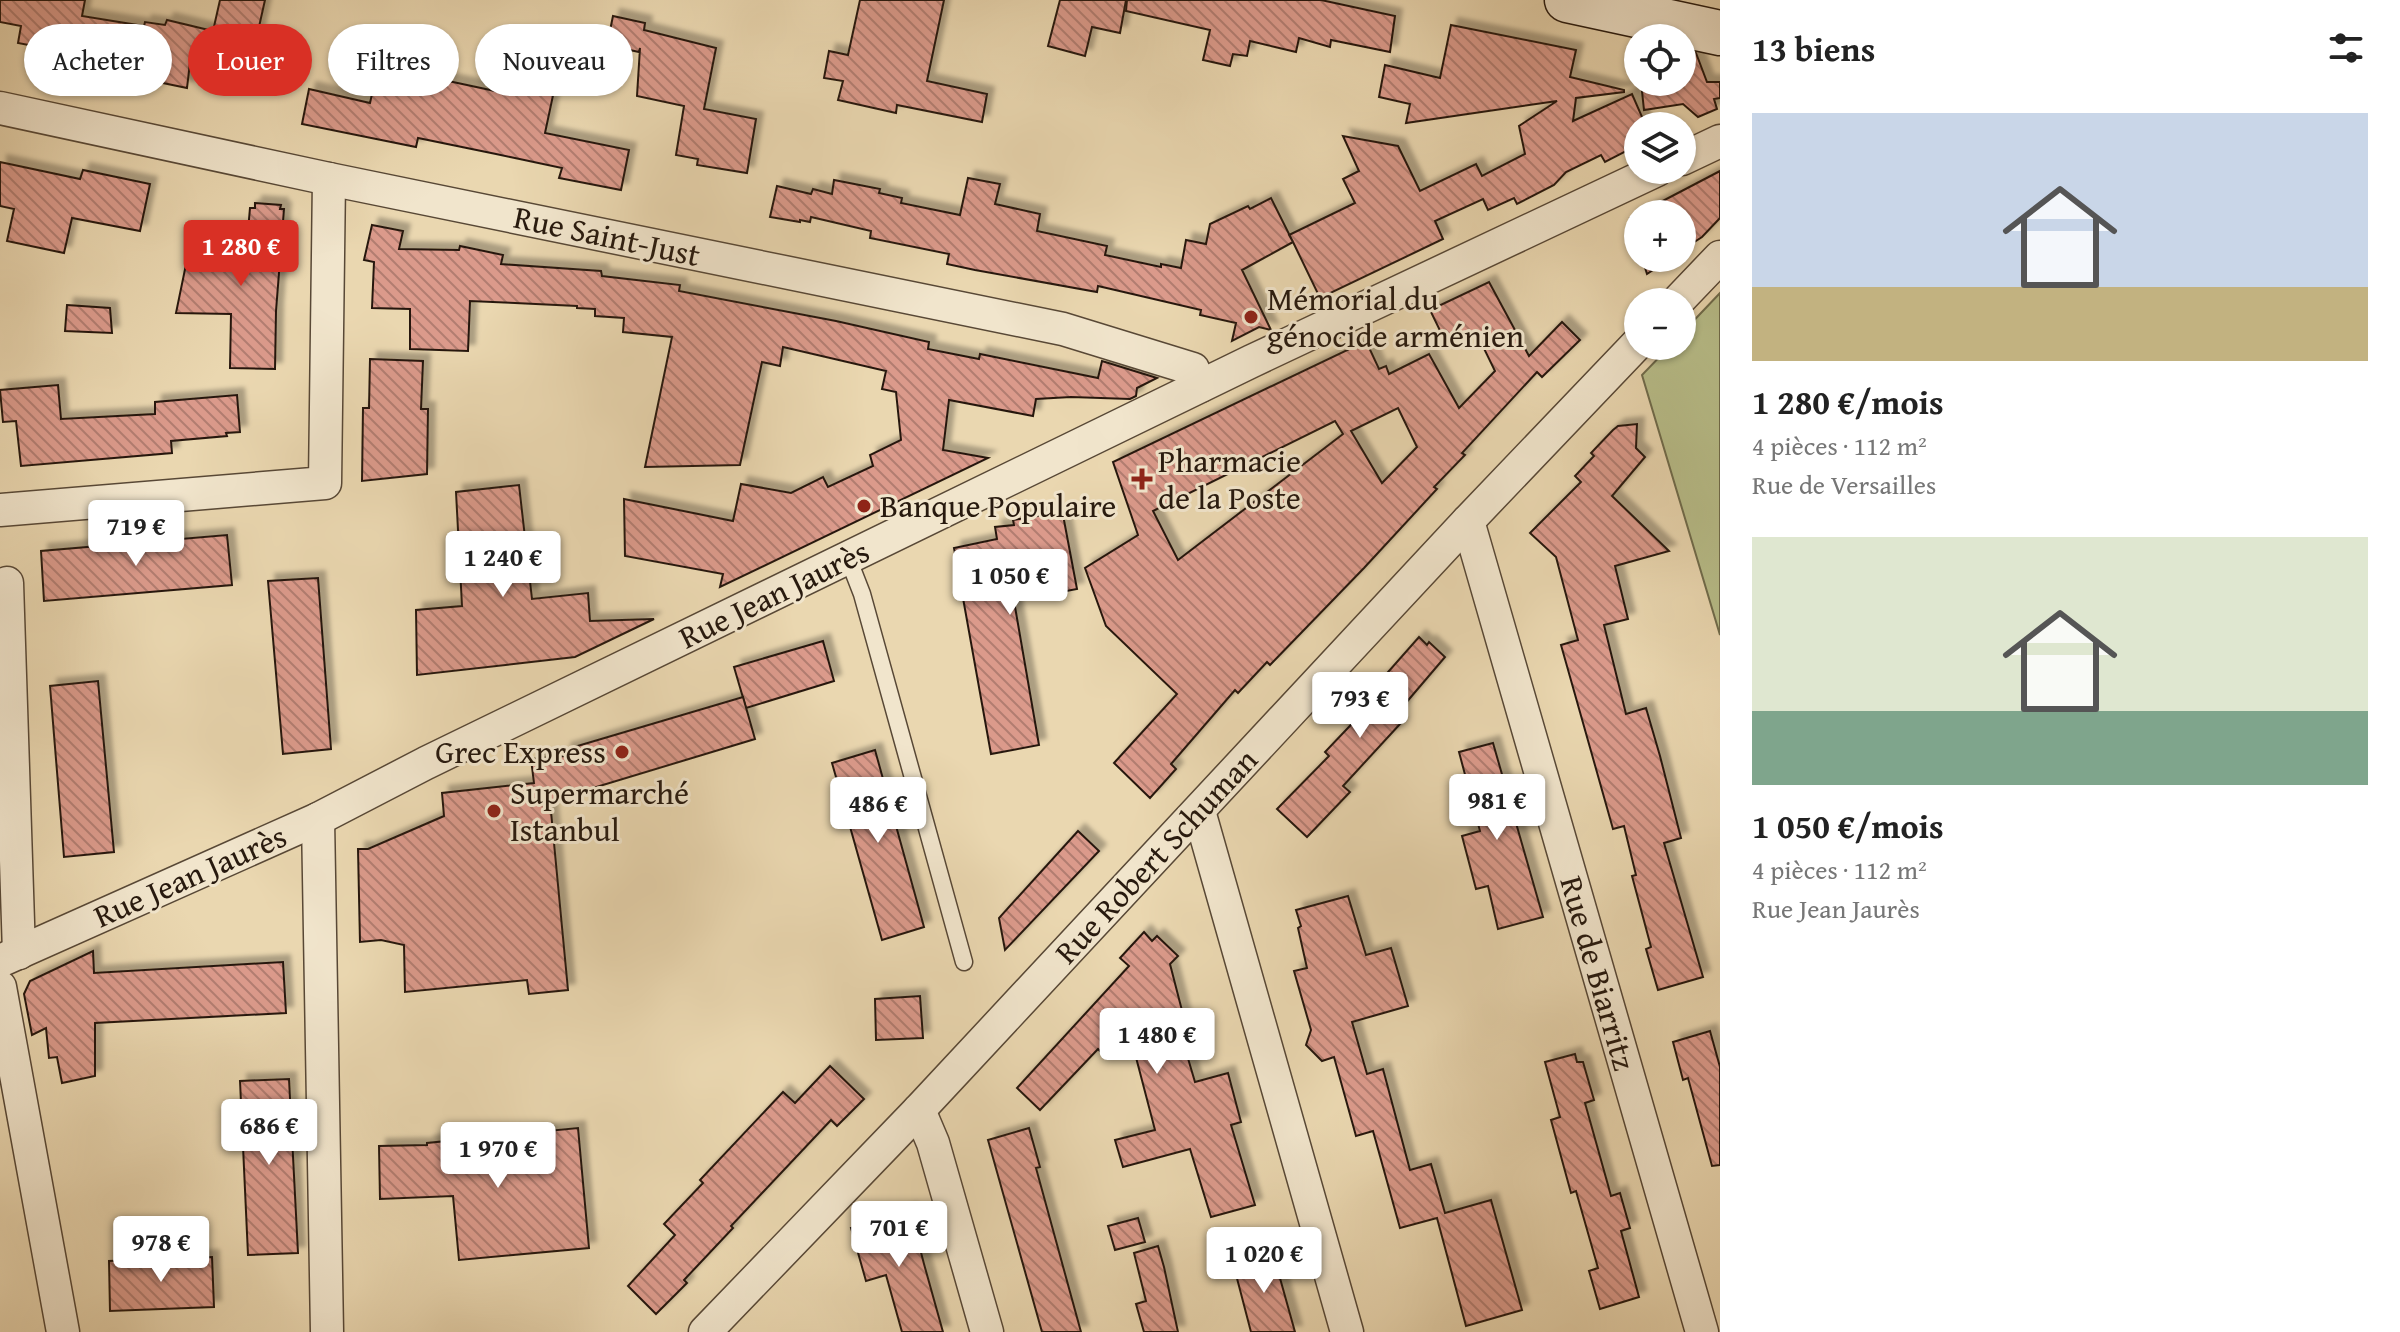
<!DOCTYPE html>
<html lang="fr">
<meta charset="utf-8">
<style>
:root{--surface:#fff;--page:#f2f2f2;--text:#222;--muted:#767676;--accent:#d93025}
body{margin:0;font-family:"Gentium Book Plus",serif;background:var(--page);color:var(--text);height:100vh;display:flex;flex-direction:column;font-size:30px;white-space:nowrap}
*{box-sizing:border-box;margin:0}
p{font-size:26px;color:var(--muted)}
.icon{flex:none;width:44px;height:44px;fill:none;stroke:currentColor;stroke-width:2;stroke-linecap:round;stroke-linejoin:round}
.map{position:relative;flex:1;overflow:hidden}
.sheet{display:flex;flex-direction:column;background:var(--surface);width:680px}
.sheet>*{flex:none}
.hud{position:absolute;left:24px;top:24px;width:760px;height:72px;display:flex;gap:16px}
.tools{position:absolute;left:1624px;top:24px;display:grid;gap:16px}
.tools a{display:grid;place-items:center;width:72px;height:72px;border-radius:50%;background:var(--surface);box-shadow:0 2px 6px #0004;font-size:40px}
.price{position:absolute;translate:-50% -68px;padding:0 18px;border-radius:8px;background:#fff;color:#222;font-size:26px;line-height:52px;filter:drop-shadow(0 2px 4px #0008)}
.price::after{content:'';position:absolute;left:50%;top:48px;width:24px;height:18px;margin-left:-12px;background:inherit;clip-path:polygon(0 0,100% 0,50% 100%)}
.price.active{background:var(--accent);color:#fff}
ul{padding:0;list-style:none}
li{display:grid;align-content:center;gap:16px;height:424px;padding:0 32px}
li span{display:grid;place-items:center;height:248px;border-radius:0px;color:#555}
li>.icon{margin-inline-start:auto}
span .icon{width:144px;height:144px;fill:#fffc;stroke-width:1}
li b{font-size:34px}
h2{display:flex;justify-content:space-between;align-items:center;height:96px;padding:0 32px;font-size:34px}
.pill{padding:0 28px;border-radius:36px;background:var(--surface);box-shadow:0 2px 6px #0004;font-size:28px;line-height:72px}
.pill.active{background:var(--accent);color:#fff}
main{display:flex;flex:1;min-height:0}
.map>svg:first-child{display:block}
</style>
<main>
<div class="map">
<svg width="1720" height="1332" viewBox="0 0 1720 1332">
<defs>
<pattern id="building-back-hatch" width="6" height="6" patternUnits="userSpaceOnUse" patternTransform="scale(2)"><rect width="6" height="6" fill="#db9a8b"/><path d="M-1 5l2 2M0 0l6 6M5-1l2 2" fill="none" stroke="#b27d70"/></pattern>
<filter id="shadow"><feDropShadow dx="7" dy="-7" stdDeviation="2" flood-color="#0004"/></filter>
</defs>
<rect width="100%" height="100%" fill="#ead7b0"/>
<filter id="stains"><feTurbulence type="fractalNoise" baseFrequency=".0025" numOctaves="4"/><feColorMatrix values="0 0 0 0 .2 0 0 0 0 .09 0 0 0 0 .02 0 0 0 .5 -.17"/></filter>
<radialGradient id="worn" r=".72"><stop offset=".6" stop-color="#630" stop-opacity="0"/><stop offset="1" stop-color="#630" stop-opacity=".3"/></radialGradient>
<path fill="#b8be8a" stroke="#706c4c" stroke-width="2" d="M1720,293V635L1642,375L1670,346H1682V333Z"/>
<g fill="url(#building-back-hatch)" stroke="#27190e" stroke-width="2" fill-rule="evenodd" filter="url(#shadow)">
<path d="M0,0H85L82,16L144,26L145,22L165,25L167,20L213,31L220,0H265L250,67L191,54L187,88L129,76L126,89L74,78L75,70L30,60L34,46L18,43L21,26L0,22Z"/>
<path d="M860,0H944L927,81L987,94L982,122L897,105L896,113L838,100L843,81L824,78L829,51L848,55Z"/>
<path d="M1060,0H1126L1120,33L1092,27L1085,56L1048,46Z"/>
<path d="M1127,0H1321L1395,16L1390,52L1331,40L1330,47L1299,38L1296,52L1250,41L1247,56L1233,54L1230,66L1203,60L1210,30L1126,11Z"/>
<path d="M613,16L645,23L644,30L716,48L704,109L756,119L747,173L697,165L698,159L676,155L684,106L637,96L640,48L639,52L607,45Z"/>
<path d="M1451,25L1576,50L1570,77L1624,90V92L1576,98L1573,121L1632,94L1646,126H1638V145L1605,162L1601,155L1566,172L1554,185L1517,204L1514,198L1488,210L1483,199L1435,221L1443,239L1320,298L1293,242L1242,270L1271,330L1259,327L1232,341L1236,323L1200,315L1201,310L1098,286L1097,292L975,270L947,264L949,254L870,238L871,231L811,217L810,222L800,220V222L770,217L777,186L811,194L813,189L832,194L834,180L880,189L879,193L902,198L901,203L960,215L968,178L1000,184L995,204L1040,214L1037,231L1107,246L1105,255L1161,267V264L1181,268L1186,240L1206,244L1210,224L1248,206L1250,209L1271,198L1293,242L1289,235L1355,203L1343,179L1359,171L1343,136L1398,146L1420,191L1476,164L1482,176L1525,154L1519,126L1557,101L1406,123L1410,104L1379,97L1385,65L1440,78Z"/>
<path d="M1682,50L1696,53L1707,82H1720V98L1714,99L1717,109L1698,117L1683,104L1644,110L1641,82H1682Z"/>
<path d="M378,67L439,81V79L509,94L512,78L555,86L545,133L629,150L621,190L559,178L562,168L496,154L418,138L416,147L302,124L309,89L370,103Z"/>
<path d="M0,162L80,179L83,170L150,184L140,231L72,218L64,253L7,241L14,209L0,206Z"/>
<path d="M1720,171V218L1702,237L1682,250V214H1638V244L1630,218Z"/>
<path d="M255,203L281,205L280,209H284L276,311L275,369L230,368L231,314L176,313L190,245L246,253L250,208H255Z"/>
<path d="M372,225L403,231L399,249L459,250L460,246L503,255L501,264L601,271L602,276L680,285L679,291L836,321L929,342L928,349L979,359L980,354L1098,378L1102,361L1157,378L1137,388L1136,396L1130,399L1071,397L1036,399L1033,416L949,400L943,450L988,458L720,587L723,574L625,556L624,499L733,521L741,484L791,493L823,477L828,487L873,466L870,455L901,440L896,392L882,389L886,371L783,347L780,366L762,362L740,465L645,467L672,337L623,332L624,318L595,316V309L577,308V306L470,301L468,351L410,349V309L372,308L374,262L364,260Z"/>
<path d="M1642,258H1671L1647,274Z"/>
<path d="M1489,282L1529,356L1562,322L1580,340L1542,377L1537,372L1462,453L1465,455L1434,487L1437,489L1364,568L1270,665L1267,662L1238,693L1235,690L1171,764L1176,769L1150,798L1114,763L1177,694L1106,626L1085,568L1138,535L1113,462L1366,341L1379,369L1386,366L1389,374L1429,354L1459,408L1495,371L1476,332L1447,345L1430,310ZM1398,408L1417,447L1382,483L1351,431ZM1335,421L1343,434L1178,560L1153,511Z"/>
<path d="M67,305L110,308L112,333L65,331Z"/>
<path d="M370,359L423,361L421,409H428L427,474L362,481L363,408H369Z"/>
<path d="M58,385L61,419L155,414V402L237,395L240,432L226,433L227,436L171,441L172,453L21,466L16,421L3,422L0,390Z"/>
<path d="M1637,424L1636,448L1645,457L1612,496L1669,551L1615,566L1628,619L1604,625L1626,714L1646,708L1660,756L1681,838L1664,843L1703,977L1658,990L1646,949L1651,947L1632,876L1636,875L1624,826L1613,829L1561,645L1578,640L1556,557L1530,533L1581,482L1575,476L1594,456L1591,453L1613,430L1618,426Z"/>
<path d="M519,485L532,599L588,593L590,621L654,619L575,657L417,675L416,610L462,606L456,492Z"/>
<path d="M1044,515V518L1063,515L1077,589L1014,601L1039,745L991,754L954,548L997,539L995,527L1014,525L1013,520Z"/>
<path d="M227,535L232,585L44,601L41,551Z"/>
<path d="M318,578L331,749L283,754L268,581Z"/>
<path d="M1419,637L1427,645L1429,642L1445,657L1393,718L1400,724L1343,786L1350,792L1307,837L1277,809L1329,756L1325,752L1387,687L1381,680Z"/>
<path d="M823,641L834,681L746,708L734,667Z"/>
<path d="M98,681L114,852L64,857L50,686Z"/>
<path d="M743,697L755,739L550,801L568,990L529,994L527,980L405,992L404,945L381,940L360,942L358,849H368L444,816L442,793L534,783L531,759L565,756L564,750Z"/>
<path d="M1493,743L1543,917L1498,929L1488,886L1476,889L1462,836L1480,831L1459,752Z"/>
<path d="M875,750L924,927L882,940L832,763Z"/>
<path d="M1078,831L1099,851L1005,950L999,918Z"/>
<path d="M1348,896L1366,955L1391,948L1408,1006L1352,1022L1367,1074L1383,1069L1410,1170L1431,1164L1445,1213L1491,1200L1522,1310L1466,1326L1437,1218L1400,1228L1373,1131L1356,1136L1334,1057L1322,1061L1306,1045L1311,1030L1294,971L1307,968L1298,928L1301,926L1296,910Z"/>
<path d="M1144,932L1152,941L1157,936L1178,956L1170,964L1186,1026L1179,1028L1195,1082L1228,1073L1241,1122L1231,1125L1255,1205L1211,1217L1190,1149L1123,1167L1115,1140L1155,1130L1127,1023L1100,1051L1098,1049L1040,1110L1017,1088L1129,966L1120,958Z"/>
<path d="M93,951L94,973L283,962L286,1013L95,1023V1076L62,1083L57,1057L49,1058L46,1028L32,1035L24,994L30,981Z"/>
<path d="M920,996L923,1038L876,1040L875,999Z"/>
<path d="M1710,1031L1720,1067V1165L1712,1166L1688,1078L1683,1080L1673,1042Z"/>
<path d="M1575,1054L1577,1062H1583L1594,1100L1585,1103L1608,1185L1611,1196L1620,1193L1630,1228L1621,1231L1639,1297L1600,1309L1589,1271L1598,1268L1576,1191L1571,1193L1551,1120L1560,1117L1545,1062Z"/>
<path d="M830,1066L864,1099L837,1126L831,1120L731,1226L733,1228L684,1280L687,1283L656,1314L628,1286L675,1235L664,1224L703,1183L700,1180L783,1092L795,1103Z"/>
<path d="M289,1079L298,1253L248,1255L240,1081Z"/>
<path d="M578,1128L589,1248L459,1260L453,1196L380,1199L379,1146L427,1145V1143Z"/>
<path d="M1029,1128L1040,1167L1036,1168L1081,1332H1042L988,1140Z"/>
<path d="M910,1210L924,1264L943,1332H902L886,1275L866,1281L851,1228Z"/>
<path d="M1138,1218L1145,1242L1115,1250L1108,1226Z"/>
<path d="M1158,1246L1164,1267L1178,1332H1144L1136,1304L1146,1301L1134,1253Z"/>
<path d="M1273,1253L1295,1332H1251L1233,1263Z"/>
<path d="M212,1257L214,1307L110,1311L109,1261Z"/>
</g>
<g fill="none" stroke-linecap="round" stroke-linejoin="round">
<g stroke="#584836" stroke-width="19">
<path id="lane" d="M848,558L862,594L964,962"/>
</g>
<g stroke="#584836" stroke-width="35">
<g id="street">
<path d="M0,108L329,179L1063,329L1193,369L1200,386"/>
<path d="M1682,159L1720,141"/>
<path d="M1677,302L1720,257"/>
<path d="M0,510L325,483L329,179"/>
<path d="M1468,521L1702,1332"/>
<path d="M7,583L19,953"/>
<path d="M1199,811L1347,1332"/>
<path d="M318,819L327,1332"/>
<path d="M0,961L318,819L426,763L1252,361L1657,170"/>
<path d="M0,987L63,1332"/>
<path d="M919,1110L933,1143L987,1332"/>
<path d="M705,1332L919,1110L1468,521L1638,343"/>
</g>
</g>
<g stroke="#27190e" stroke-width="47">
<path id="secondary" d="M1567,0L1720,33"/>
</g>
<use href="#lane" stroke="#f1e5cc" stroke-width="16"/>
<use href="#street" stroke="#f1e5cc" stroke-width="32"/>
<use href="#secondary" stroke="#f1e5cc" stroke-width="44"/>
</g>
<g fill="#8f2418" stroke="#f1e5cc" stroke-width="3">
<circle cx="1251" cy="317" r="8"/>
<path d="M1138 467h8v8h8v8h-8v8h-8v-8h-8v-8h8z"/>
<circle cx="864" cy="506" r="8"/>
<circle cx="622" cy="752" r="8"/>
<circle cx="494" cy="811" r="8"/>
</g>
<g text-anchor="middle" stroke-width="6" stroke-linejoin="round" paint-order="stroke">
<g font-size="32" fill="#27190e" stroke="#f1e5cc">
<text transform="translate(607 236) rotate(12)" y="11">Rue Saint-Just</text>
<text transform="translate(774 594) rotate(-26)" y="11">Rue Jean Jaurès</text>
<text transform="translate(1156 856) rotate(-47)" y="11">Rue Robert Schuman</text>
<text transform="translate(190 876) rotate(-24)" y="11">Rue Jean Jaurès</text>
<text transform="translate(1598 973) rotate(74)" y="11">Rue de Biarritz</text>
</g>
<g font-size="32" fill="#27190e" stroke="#f1e5cc" text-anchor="start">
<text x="1267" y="310">Mémorial du<tspan x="1267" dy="37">génocide arménien</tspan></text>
<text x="1158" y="472">Pharmacie<tspan x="1158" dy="37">de la Poste</tspan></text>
<text x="880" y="517">Banque Populaire</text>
<text x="606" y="763" text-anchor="end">Grec Express</text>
<text x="510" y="804">Supermarché<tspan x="510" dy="37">Istanbul</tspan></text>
</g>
</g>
<rect width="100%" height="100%" filter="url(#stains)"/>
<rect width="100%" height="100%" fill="url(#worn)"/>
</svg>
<div class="tools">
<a><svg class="icon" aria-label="locate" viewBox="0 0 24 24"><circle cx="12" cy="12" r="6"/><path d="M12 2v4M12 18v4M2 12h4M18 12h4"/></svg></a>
<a><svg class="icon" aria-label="layers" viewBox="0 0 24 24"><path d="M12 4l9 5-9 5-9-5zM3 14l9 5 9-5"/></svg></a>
<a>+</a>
<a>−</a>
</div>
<b class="price active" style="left:241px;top:288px">1 280 €</b>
<b class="price" style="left:136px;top:568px">719 €</b>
<b class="price" style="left:503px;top:599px">1 240 €</b>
<b class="price" style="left:1010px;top:617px">1 050 €</b>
<b class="price" style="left:1360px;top:740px">793 €</b>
<b class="price" style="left:1497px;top:842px">981 €</b>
<b class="price" style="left:878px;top:845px">486 €</b>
<b class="price" style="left:1157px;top:1076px">1 480 €</b>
<b class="price" style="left:269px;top:1167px">686 €</b>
<b class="price" style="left:498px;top:1190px">1 970 €</b>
<b class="price" style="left:899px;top:1269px">701 €</b>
<b class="price" style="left:161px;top:1284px">978 €</b>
<b class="price" style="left:1264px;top:1295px">1 020 €</b>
<div class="hud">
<a class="pill">Acheter</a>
<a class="pill active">Louer</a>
<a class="pill">Filtres</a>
<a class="pill">Nouveau</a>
</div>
</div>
<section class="sheet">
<h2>13 biens<svg class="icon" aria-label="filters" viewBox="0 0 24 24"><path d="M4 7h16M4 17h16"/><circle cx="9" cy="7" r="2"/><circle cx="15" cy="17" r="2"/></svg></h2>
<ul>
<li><span style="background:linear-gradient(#c9d6e8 70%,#c2b280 0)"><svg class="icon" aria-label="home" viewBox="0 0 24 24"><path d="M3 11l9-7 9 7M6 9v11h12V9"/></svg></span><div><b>1 280 €/mois</b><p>4 pièces · 112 m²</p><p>Rue de Versailles</p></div></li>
<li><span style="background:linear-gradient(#dfe7d0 70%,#7fa58c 0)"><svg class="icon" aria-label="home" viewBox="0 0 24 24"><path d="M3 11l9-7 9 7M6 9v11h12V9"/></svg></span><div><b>1 050 €/mois</b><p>4 pièces · 112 m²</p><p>Rue Jean Jaurès</p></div></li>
</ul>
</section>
</main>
